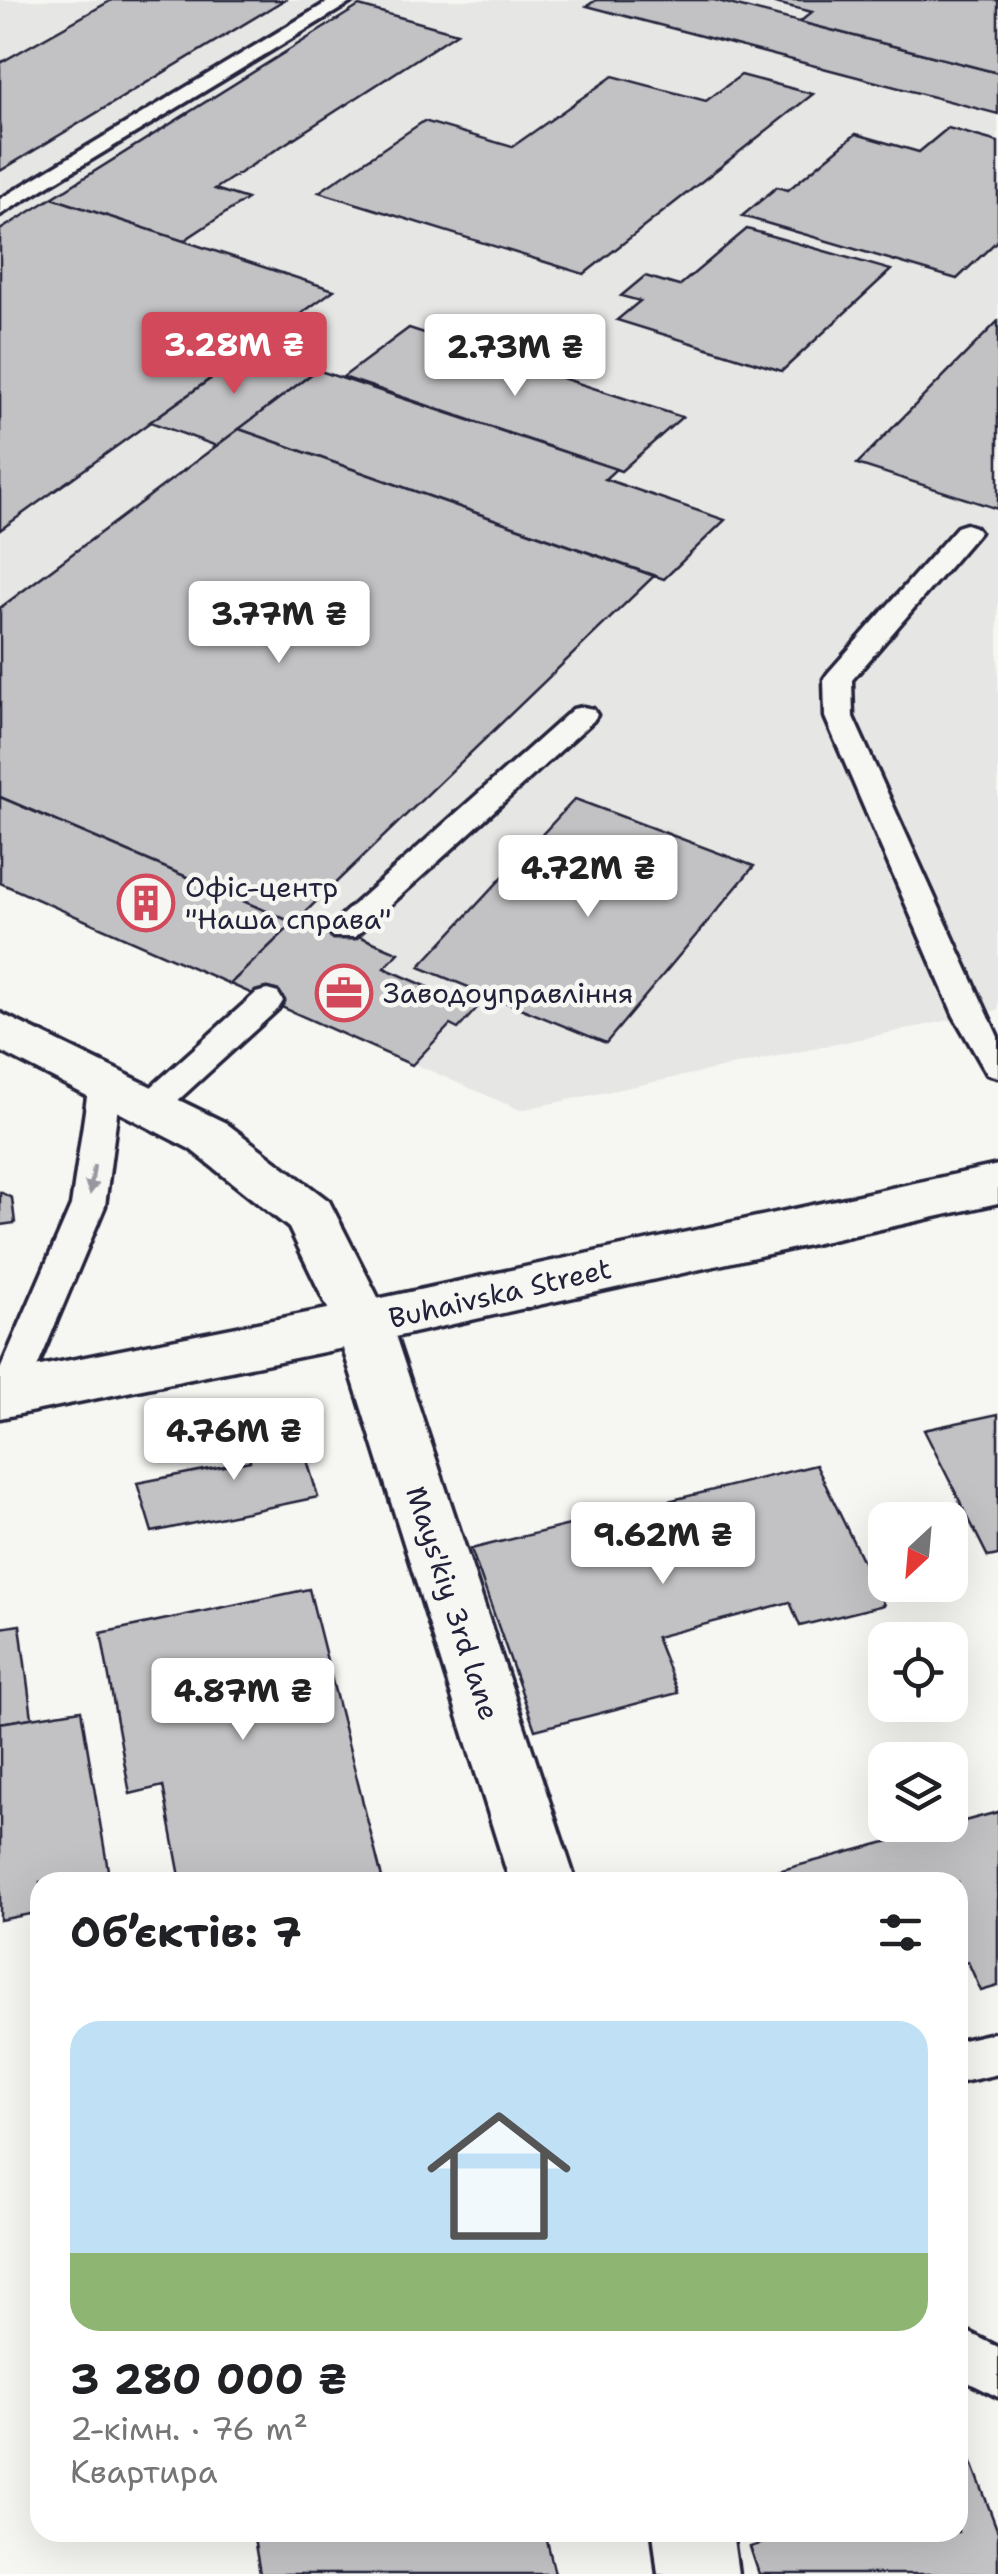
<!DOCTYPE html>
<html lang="uk">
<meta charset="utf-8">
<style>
:root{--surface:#fff;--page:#f6f6f6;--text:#202124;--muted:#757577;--line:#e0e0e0;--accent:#d1495b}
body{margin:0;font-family:"Shantell Sans",sans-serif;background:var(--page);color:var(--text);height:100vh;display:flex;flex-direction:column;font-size:38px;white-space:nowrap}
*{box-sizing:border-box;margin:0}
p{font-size:32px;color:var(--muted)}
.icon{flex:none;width:55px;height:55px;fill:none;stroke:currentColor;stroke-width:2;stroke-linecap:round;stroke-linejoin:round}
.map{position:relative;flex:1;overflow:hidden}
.panel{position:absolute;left:30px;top:1872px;width:938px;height:670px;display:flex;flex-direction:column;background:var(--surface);border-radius:30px;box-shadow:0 10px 40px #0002}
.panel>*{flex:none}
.needle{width:65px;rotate:206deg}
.tools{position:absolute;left:868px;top:1502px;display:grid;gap:20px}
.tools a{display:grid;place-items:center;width:100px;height:100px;border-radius:20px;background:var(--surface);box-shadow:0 10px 40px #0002;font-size:50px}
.price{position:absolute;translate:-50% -85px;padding:0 22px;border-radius:10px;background:#fff;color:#222;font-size:32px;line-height:65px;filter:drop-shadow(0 2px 5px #0008)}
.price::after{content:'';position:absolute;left:50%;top:60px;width:30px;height:22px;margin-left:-15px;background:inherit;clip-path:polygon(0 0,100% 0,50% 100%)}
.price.current{background:var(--accent);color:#fff}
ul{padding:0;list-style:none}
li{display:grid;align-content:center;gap:20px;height:530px;padding:0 40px}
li+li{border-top:2px solid var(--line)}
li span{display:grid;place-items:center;height:310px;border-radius:30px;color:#555}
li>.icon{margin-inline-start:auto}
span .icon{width:180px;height:180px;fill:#fffc;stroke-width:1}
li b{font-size:42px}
h2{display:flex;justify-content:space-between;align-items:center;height:120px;padding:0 40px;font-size:42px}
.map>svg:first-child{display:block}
</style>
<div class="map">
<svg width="998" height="2574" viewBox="0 0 998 2574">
<rect width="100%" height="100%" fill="#f6f6f2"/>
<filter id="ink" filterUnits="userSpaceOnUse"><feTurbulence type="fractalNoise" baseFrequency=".01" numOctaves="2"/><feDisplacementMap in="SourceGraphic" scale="20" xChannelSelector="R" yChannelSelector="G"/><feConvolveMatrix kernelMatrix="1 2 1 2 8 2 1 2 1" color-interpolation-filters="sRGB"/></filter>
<g filter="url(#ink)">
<path fill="#e6e6e4" d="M0,0H998V1010L520,1110L0,883Z"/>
<g fill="#c2c2c4" stroke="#22223b" stroke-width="2.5">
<path d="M112,0H284L0,171V63Z"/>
<path d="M596,0H714L998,73V114L587,6Z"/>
<path d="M763,0H998V73L800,22L812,12Z"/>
<path d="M359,6L457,33L215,189L247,199L183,241L52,198Z"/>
<path d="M741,75L813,94L584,274L319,192L424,121L512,147L613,76L706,101Z"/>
<path d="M948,128L998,142V240L957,279L742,216L777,187L788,190L856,134L919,152Z"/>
<path d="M52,198L334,290L0,530V230Z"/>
<path d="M747,229L891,270L782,371L617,320L640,301L621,296L645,276L679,286Z"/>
<path d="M998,321V509L857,464Z"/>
<path d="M409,328L682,417L621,471L343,377Z"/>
<path d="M254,348L317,370L217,446L150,422Z"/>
<path d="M317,370L616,469L605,479L725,520L664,579L239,429Z"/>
<path d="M239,429L654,576L294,923L0,797V608Z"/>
<path d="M0,797L294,923L230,984L0,883Z"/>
<path d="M575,799L754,866L606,1043L419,967Z"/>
<path d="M304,913L399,953L384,968L477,1008L458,1029L450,1025L412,1065L230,984Z"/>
<path d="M0,1192L12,1198L15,1223L0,1225Z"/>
<path d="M998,1414V1555L988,1557L924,1430Z"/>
<path d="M296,1423L318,1497L152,1532L137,1483L250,1461L247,1432Z"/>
<path d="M816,1465L884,1605L800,1626L790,1602L656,1637L678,1693L535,1730L471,1549Z"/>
<path d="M309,1589L383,1882H181L163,1786L130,1794L101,1633Z"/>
<path d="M20,1625L32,1718L0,1723V1628Z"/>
<path d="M81,1710L110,1882H40V1912L0,1920V1723Z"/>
<path d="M998,1812V1986L981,1991L968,1962L958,1965V1882H737Z"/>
<path d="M967,2449L998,2532V2574H759L750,2547L799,2532H958V2452Z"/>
<path d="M253,2532H545L555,2574H260Z"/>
</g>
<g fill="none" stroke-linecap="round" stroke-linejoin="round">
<g stroke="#22223b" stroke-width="7">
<g id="lane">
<path d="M331,0H355L0,215V199Z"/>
<path d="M966,524L975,527L979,532L975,537L852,680L853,717L998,1037V1077L987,1074L954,1016L825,717L824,679L828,673L957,527Z"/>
<path d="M583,707L593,709L597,715L593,721L355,937H333L329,930L333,923L573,709Z"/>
<path d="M267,990L278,993L283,1001L278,1009L163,1114H139L135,1106L139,1098L256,993Z"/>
<path d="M105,1072L116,1075L121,1083L105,1206L26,1394L21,1404L0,1406V1370L71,1206L89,1083L94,1075Z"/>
<path d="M998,2032V2074L958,2083V2041Z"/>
<path d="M958,2327L998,2347V2397L958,2377Z"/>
</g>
</g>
<g stroke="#22223b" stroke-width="7">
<g id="street">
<path d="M0,1013L226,1123L329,1201L391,1323L576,1882H510L335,1323L289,1228L190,1149L0,1051Z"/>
<path d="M653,2532H732L738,2574H658Z"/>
</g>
</g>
<g stroke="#22223b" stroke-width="7">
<path id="secondary" d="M998,1165V1203L363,1344L0,1418V1374L363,1302Z"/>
</g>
<use href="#lane" fill="#f6f6f2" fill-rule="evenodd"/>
<use href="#street" fill="#f6f6f2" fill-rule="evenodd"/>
<use href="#secondary" fill="#f6f6f2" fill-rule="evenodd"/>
</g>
<defs><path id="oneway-solid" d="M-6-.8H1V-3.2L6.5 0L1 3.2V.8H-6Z" transform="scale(2.5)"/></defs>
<use fill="#9797a0" href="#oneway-solid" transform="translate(92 1180) rotate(98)"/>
</g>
<defs>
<g id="building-ring" transform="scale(2.875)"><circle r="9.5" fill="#f6f6f2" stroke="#d1495b" stroke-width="1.5"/><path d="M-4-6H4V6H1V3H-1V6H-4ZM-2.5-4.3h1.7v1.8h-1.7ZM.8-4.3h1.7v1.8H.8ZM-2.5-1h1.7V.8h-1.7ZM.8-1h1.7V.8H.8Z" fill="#d1495b"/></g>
<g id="office-ring" transform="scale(2.875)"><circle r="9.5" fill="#f6f6f2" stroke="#d1495b" stroke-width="1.5"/><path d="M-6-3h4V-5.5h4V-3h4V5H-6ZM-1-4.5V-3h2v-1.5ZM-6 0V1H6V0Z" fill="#d1495b"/></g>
</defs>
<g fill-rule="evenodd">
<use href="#building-ring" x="146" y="903"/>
<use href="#office-ring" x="344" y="993"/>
</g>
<g text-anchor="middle" stroke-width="9" stroke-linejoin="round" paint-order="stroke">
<g font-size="28" fill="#22223b" stroke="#f6f6f2" text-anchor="start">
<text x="185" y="897">Офіс-центр<tspan x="185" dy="32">"Наша справа"</tspan></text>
<text x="383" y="1003">Заводоуправління</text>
</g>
<g font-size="28" fill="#22223b" stroke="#f6f6f2">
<text transform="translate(500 1293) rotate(-13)" y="10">Buhaivska Street</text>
<text transform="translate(453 1603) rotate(72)" y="10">Mays'kiy 3rd lane</text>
</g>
</g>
</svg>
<div class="tools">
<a><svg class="needle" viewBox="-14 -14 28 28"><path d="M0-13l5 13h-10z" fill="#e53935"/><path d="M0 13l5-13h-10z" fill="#757577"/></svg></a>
<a><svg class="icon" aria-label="locate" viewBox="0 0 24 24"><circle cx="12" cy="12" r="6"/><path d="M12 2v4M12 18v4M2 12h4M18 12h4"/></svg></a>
<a><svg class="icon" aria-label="layers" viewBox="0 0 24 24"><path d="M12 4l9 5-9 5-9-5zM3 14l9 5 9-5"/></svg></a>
</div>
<b class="price current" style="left:234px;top:397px">3.28M ₴</b>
<b class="price" style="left:515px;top:399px">2.73M ₴</b>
<b class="price" style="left:279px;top:666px">3.77M ₴</b>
<b class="price" style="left:588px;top:920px">4.72M ₴</b>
<b class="price" style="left:234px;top:1483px">4.76M ₴</b>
<b class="price" style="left:663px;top:1587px">9.62M ₴</b>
<b class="price" style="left:243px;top:1743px">4.87M ₴</b>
<section class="panel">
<h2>Об’єктів: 7<svg class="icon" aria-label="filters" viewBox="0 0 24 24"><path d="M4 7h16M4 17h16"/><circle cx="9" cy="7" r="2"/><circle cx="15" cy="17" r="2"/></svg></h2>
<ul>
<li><span style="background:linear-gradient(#bfe0f5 75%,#8fb573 0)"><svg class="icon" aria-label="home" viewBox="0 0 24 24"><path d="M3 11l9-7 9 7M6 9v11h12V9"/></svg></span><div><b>3 280 000 ₴</b><p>2-кімн. · 76 m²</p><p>Квартира</p></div></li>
</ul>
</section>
</div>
